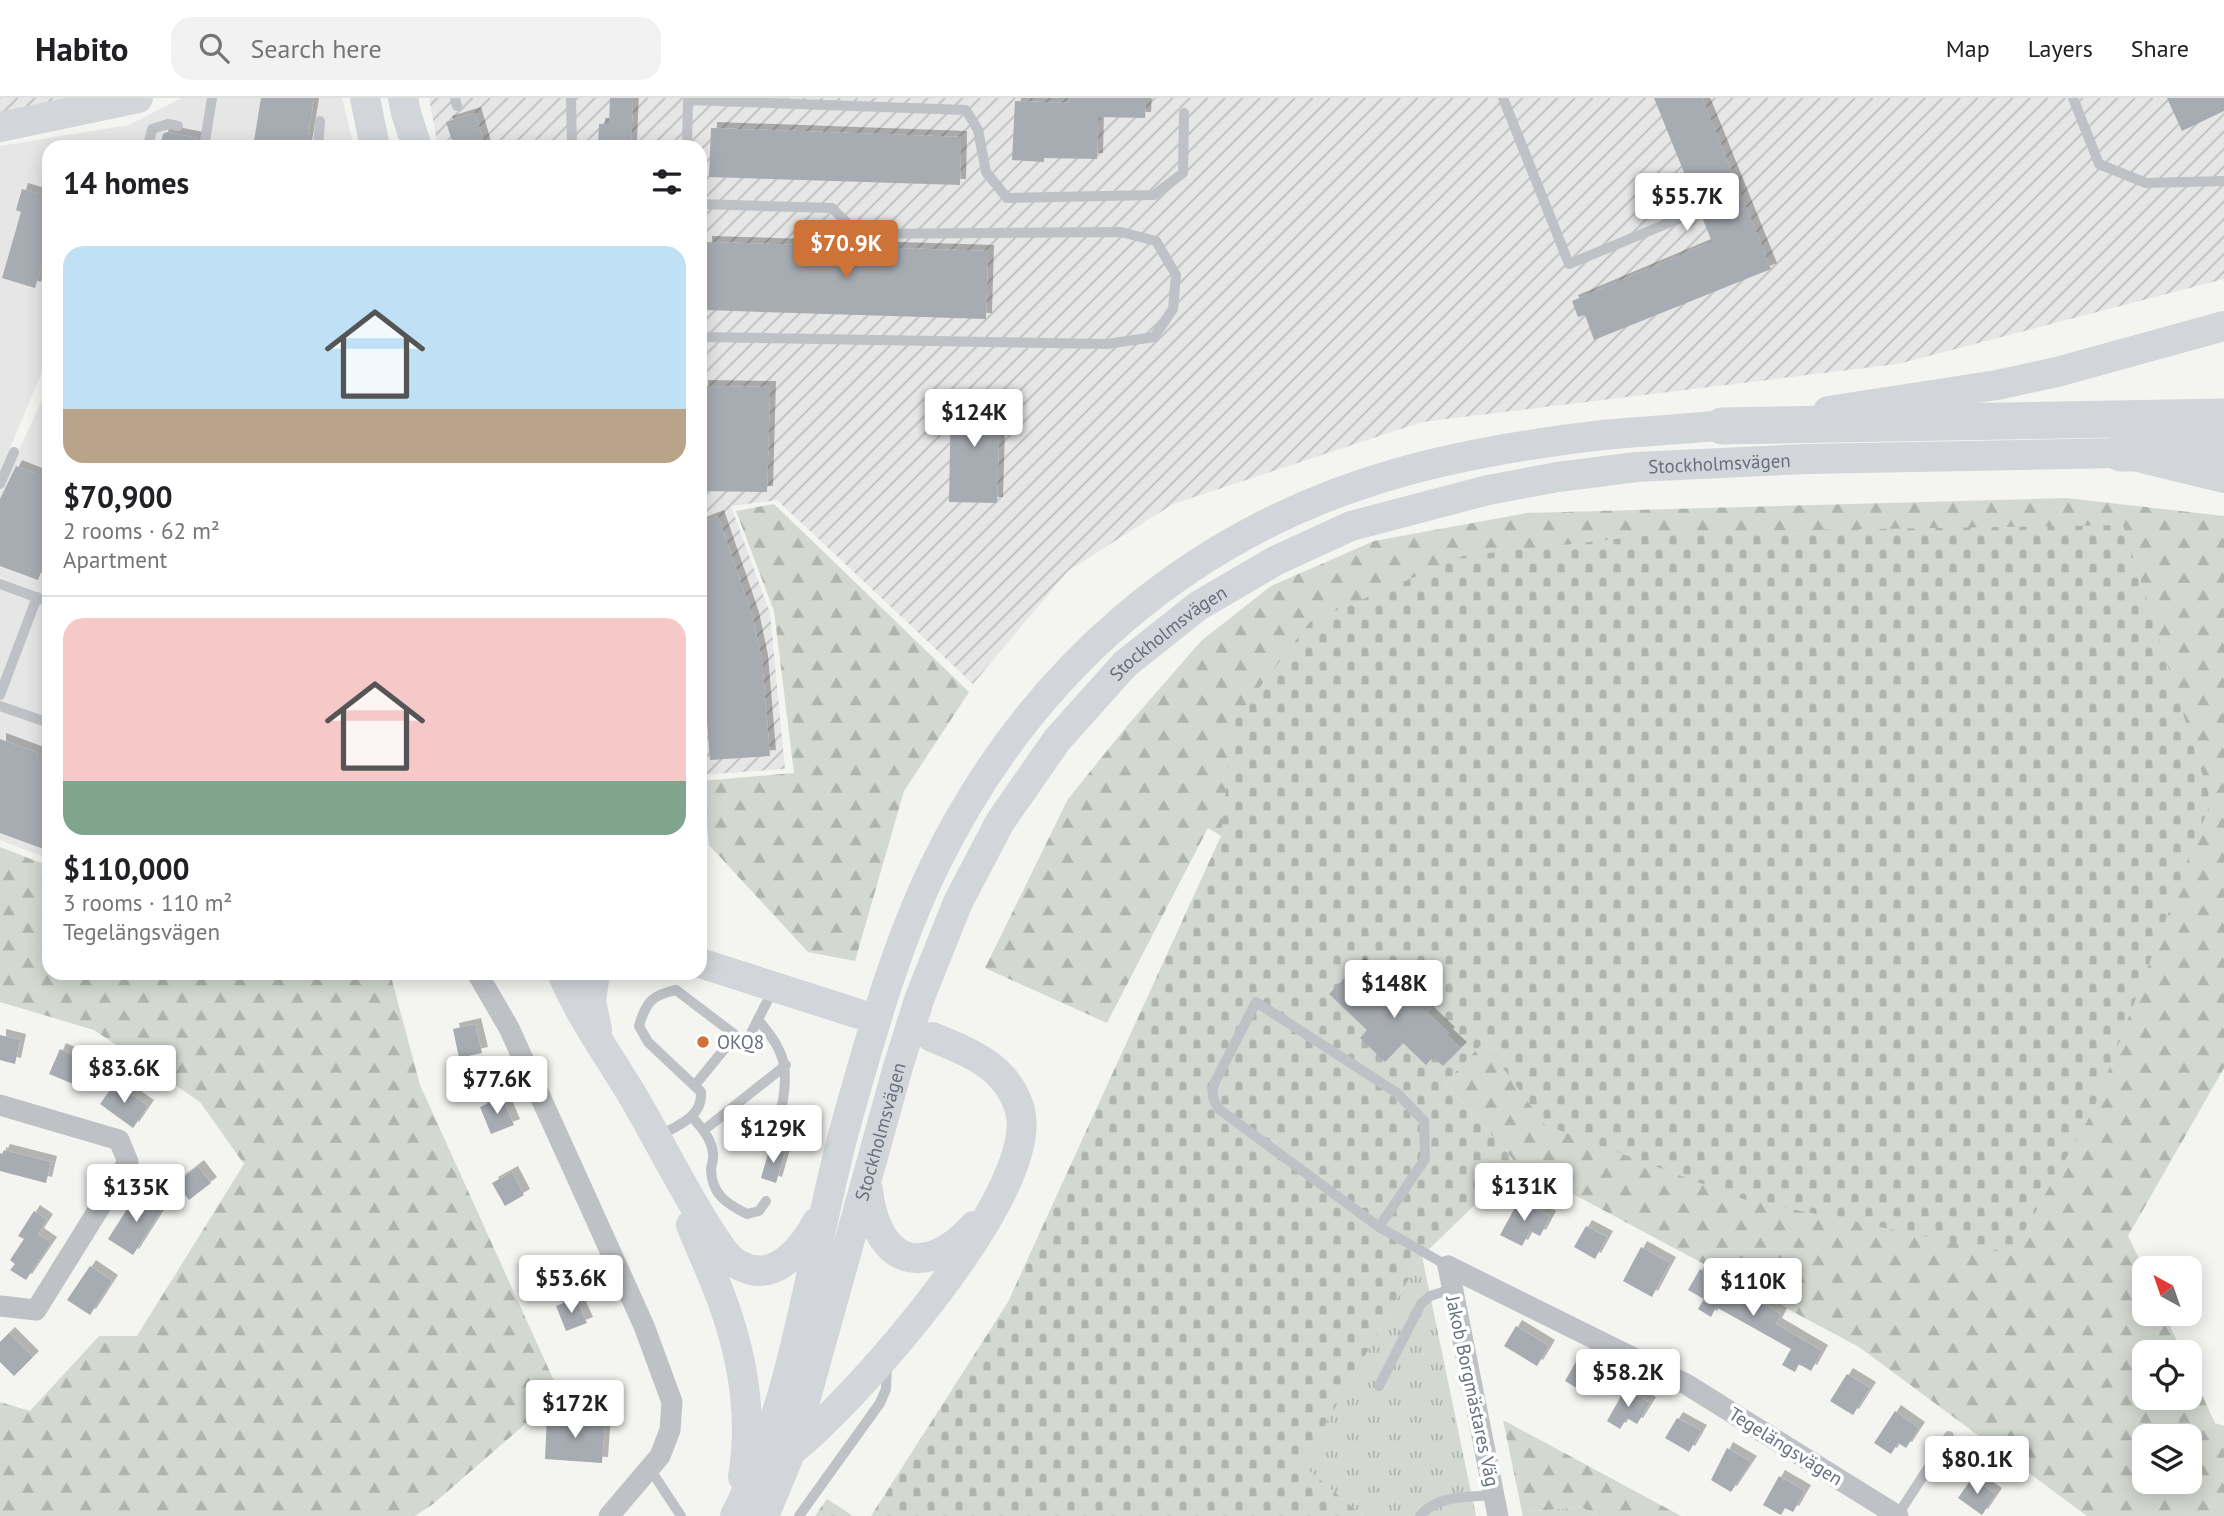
<!DOCTYPE html>
<meta charset="utf-8">
<style>
:root{--surface:#fff;--page:#f2f2f2;--text:#202124;--muted:#757577;--line:#e0e0e0;--accent:#ce7237}
body{margin:0;font-family:"PT Sans",sans-serif;background:var(--page);color:var(--text);height:100vh;display:flex;flex-direction:column;font-size:26px;white-space:nowrap}
*{box-sizing:border-box;margin:0}
p{font-size:23px;color:var(--muted)}
.icon{flex:none;width:38px;height:38px;fill:none;stroke:currentColor;stroke-width:2;stroke-linecap:round;stroke-linejoin:round}
.map{position:relative;flex:1;overflow:hidden}
.panel{position:absolute;left:42px;top:42px;width:665px;height:840px;display:flex;flex-direction:column;background:var(--surface);border-radius:21px;box-shadow:0 4px 18px #0003}
.panel>*{flex:none}
.needle{width:46px;rotate:320deg}
.fabs{position:absolute;left:2132px;top:1158px;display:grid;gap:14px}
.fabs a{display:grid;place-items:center;width:70px;height:70px;border-radius:14px;background:var(--surface);box-shadow:0 4px 18px #0003;font-size:35px}
.price{position:absolute;translate:-50% -60px;padding:0 16px;border-radius:7px;background:#fff;color:#222;font-size:23px;line-height:46px;filter:drop-shadow(0 2px 4px #0008)}
.price::after{content:'';position:absolute;left:50%;top:42px;width:21px;height:16px;margin-left:-10px;background:inherit;clip-path:polygon(0 0,100% 0,50% 100%)}
.price.active{background:var(--accent);color:#fff}
ul{padding:0;list-style:none}
li{display:grid;align-content:center;gap:14px;height:371px;padding:0 21px}
li+li{border-top:2px solid var(--line)}
li span{display:grid;place-items:center;height:217px;border-radius:21px;color:#555}
li>.icon{margin-inline-start:auto}
span .icon{width:126px;height:126px;fill:#fffc;stroke-width:1}
li b{font-size:30px}
h2{display:flex;justify-content:space-between;align-items:center;height:84px;padding:0 21px;font-size:30px}
header{display:flex;align-items:center;gap:42px;box-sizing:border-box;height:98px;padding:0 35px;background:var(--surface);border-bottom:2px solid var(--line)}
header strong{font-size:33px}
nav{display:flex;gap:38px;margin-inline-start:auto;font-size:24px}
.search{width:490px;height:63px;background:var(--page);display:flex;align-items:center;gap:18px;box-sizing:border-box;padding:0 24px;border-radius:21px;color:var(--muted);font-size:26px}
.map>svg:first-child{display:block}
</style>
<header>
<strong>Habito</strong>
<div class="search"><svg class="icon" aria-label="search" viewBox="0 0 24 24"><circle cx="10" cy="10" r="6"/><path d="M15 15l6 6"/></svg>Search here</div>
<nav><a>Map</a><a>Layers</a><a>Share</a></nav>
</header>
<div class="map">
<svg width="2224" height="1418" viewBox="0 0 2224 1418">
<defs>
<pattern id="industrial-furrows" width="10" height="10" patternUnits="userSpaceOnUse" patternTransform="scale(1.75)"><rect width="10" height="10" fill="#e5e6e5"/><path d="M-1 1l2-2M0 10L10 0M9 11l2-2" fill="none" stroke="#bdbfbf"/></pattern>
<pattern id="grass-tufts" width="24" height="20" patternUnits="userSpaceOnUse" patternTransform="scale(1.75)"><rect width="24" height="20" fill="#d3d9d1"/><path d="M3 7l-1-3M5 7V3M7 7l1-3M15 17l-1-3M17 17v-4M19 17l1-3" fill="none" stroke="#afb4af"/></pattern>
<pattern id="forest-firs" width="22" height="20" patternUnits="userSpaceOnUse" patternTransform="scale(1.75)"><rect width="22" height="20" fill="#d3d9d1"/><path d="M5 1l3.5 6h-7zM16 11l3.5 6h-7z" fill="#afb4af"/></pattern>
<pattern id="cemetery-stones" width="16" height="16" patternUnits="userSpaceOnUse" patternTransform="scale(1.75)"><rect width="16" height="16" fill="#d3d9d1"/><path d="M2 7V4a2 2 0 0 1 4 0v3zM10 15v-3a2 2 0 0 1 4 0v3z" fill="#afb4af"/></pattern>
<filter id="shadow"><feDropShadow dx="6" dy="-6" stdDeviation="0" flood-color="#0004"/></filter>
</defs>
<rect width="100%" height="100%" fill="#f4f4f1"/>
<g fill="#e5e6e5">
<path d="M182,0H342L354,49H49V258L0,373V48L129,27Z"/>
<path d="M49,287V499L0,480V393Z"/>
<path d="M0,486L49,505V761L0,742Z"/>
</g>
<g fill="url(#industrial-furrows)">
<path d="M0,0H109L0,17Z"/>
<path d="M429,0H2224V181L1898,266L1422,324L1173,406L1068,473L973,586L777,402L731,408L770,515L785,671L700,677V49H438Z"/>
</g>
<g fill="url(#grass-tufts)">
<path d="M1422,1158L1476,1418H1363L1301,1367Z"/>
<path d="M1581,1409L1598,1418H1523L1522,1414Z"/>
</g>
<g fill="url(#forest-firs)" fill-rule="evenodd">
<path d="M2066,400L2224,418V970L2128,1138L2144,1171V1216H2165L2182,1255H2144V1300H2189V1269L2215,1325L2224,1328V1418H2087L1859,1249L1517,1066L1445,985L1483,944L1364,827L1208,730L1107,925L985,870L1068,701L1127,628L1201,543L1271,488L1374,443L1527,415ZM2144,1339H2189V1384H2144Z"/>
<path d="M774,406L969,594L904,693L855,863L808,854L709,747L702,683L794,675L774,513L736,413Z"/>
<path d="M0,749L49,768V875H390L420,987L560,1296L433,1406L415,1418H0V1304L30,1313L99,1238H137L244,1066L200,1004L94,932L0,904Z"/>
<path d="M1503,1322L1681,1418H1598L1581,1409L1522,1414Z"/>
</g>
<g fill="url(#cemetery-stones)">
<path d="M2123,427L2211,703L2093,1013L2011,1156L1743,1101L1545,1027L1484,944L1445,985L1517,1066L1422,1158L1302,1367L1363,1418H871L1008,1204L1221,738L1233,624L1310,524L1463,458L1679,434Z"/>
<path d="M827,1401L853,1418H815Z"/>
</g>
<g fill="#a7acb3" filter="url(#shadow)">
<path d="M261,0H314L306,49H253Z"/>
<path d="M610,0H633L631,49H598L599,26H609Z"/>
<path d="M1070,0H1146L1145,20L1098,19L1097,61L1044,60V64L1012,62L1015,3L1069,5Z"/>
<path d="M1654,0H1702L1771,171L1594,242L1585,217L1578,219L1572,203L1712,144Z"/>
<path d="M2167,0H2224V13L2182,33Z"/>
<path d="M475,15L485,49H454L446,24Z"/>
<path d="M711,30L961,39L960,87L709,79Z"/>
<path d="M167,34L197,40L196,49H160L163,36Z"/>
<path d="M22,91L49,99L44,120L49,122V143L35,190L2,180L21,114L16,112Z"/>
<path d="M706,144L988,153L986,221L704,212Z"/>
<path d="M702,288L770,289L767,394L700,393Z"/>
<path d="M951,298L1000,299L997,405L949,404Z"/>
<path d="M16,368L49,381V453L38,482L0,468V401Z"/>
<path d="M718,418L753,520L762,563L770,658L710,662L700,535V425Z"/>
<path d="M0,641L49,659V753L0,735Z"/>
<path d="M1359,865L1369,875L1365,879L1394,907L1404,896L1409,901L1416,893L1433,909L1427,914L1449,935L1447,937L1461,950L1443,968L1433,959L1426,967L1403,945L1385,964L1360,940L1367,932L1329,896Z"/>
<path d="M475,926L482,955L459,960L453,931Z"/>
<path d="M0,937L20,942L15,966L0,962Z"/>
<path d="M60,951L93,966L83,990L49,976Z"/>
<path d="M115,985L148,1008L133,1030L100,1006Z"/>
<path d="M502,999L514,1027L491,1036L480,1009Z"/>
<path d="M770,1049L785,1054L776,1085L761,1080Z"/>
<path d="M4,1052L51,1064L46,1085L0,1073V1055L2,1056Z"/>
<path d="M198,1068L211,1085L189,1102L176,1085Z"/>
<path d="M512,1074L524,1097L505,1108L492,1085Z"/>
<path d="M138,1094L163,1110L133,1157L108,1141Z"/>
<path d="M1519,1102L1550,1119L1540,1138L1530,1133L1522,1148L1500,1137Z"/>
<path d="M34,1113L47,1122L38,1136L51,1145L26,1182L10,1172L15,1166L10,1162L24,1141L18,1138Z"/>
<path d="M1586,1128L1607,1139L1595,1161L1574,1149Z"/>
<path d="M1641,1149L1670,1165L1652,1199L1623,1183Z"/>
<path d="M90,1168L112,1183L90,1217L67,1202Z"/>
<path d="M1700,1171L1781,1216L1776,1226L1822,1253L1811,1273L1799,1266L1795,1274L1782,1267L1791,1251L1716,1209L1711,1219L1698,1211L1704,1201L1688,1192Z"/>
<path d="M576,1200L587,1225L566,1233L556,1208Z"/>
<path d="M1516,1228L1549,1248L1537,1268L1504,1248Z"/>
<path d="M9,1235L33,1259L14,1278L0,1264V1244Z"/>
<path d="M1577,1262L1599,1275L1587,1296L1565,1283Z"/>
<path d="M1847,1276L1870,1290L1853,1317L1830,1303Z"/>
<path d="M1625,1291L1650,1305L1637,1326L1627,1320L1620,1331L1607,1323Z"/>
<path d="M1895,1313L1919,1330L1906,1350L1898,1345L1891,1356L1874,1345Z"/>
<path d="M547,1319L605,1322L602,1365L545,1361Z"/>
<path d="M1677,1320L1701,1333L1689,1354L1665,1340Z"/>
<path d="M1727,1350L1751,1364L1731,1394L1711,1382Z"/>
<path d="M1779,1378L1805,1393L1793,1414L1785,1410L1781,1417L1763,1407Z"/>
<path d="M1972,1380L1996,1396L1982,1417L1958,1400Z"/>
</g>
<g fill="none" stroke-linecap="round" stroke-linejoin="round">
<g stroke="#bec1c5" stroke-width="10">
<path d="M455,0L457,8"/>
<path d="M571,0L572,49"/>
<path d="M1503,0L1569,166L1688,117"/>
<path d="M2073,0L2099,66L2146,85L2224,83"/>
<path d="M688,2L966,12L978,32L986,74L1007,100L1154,97L1183,75L1184,15"/>
<path d="M148,49L152,31L168,26L178,28"/>
<path d="M204,49L212,0"/>
<path d="M318,49L320,23"/>
<path d="M687,49L688,0"/>
<path d="M700,106L832,110L858,136L1121,134L1156,143L1176,177L1173,211L1154,239L1107,246L700,239"/>
<path d="M0,386L14,354"/>
<path d="M0,486L49,504"/>
<path d="M0,597L37,499"/>
<path d="M0,608L49,625"/>
<path d="M758,922C782,949 789,966 783,1002C781,1012 781,1014 775,1022"/>
<path d="M695,987L735,938"/>
<path d="M692,1019C701,1029 712,1041 713,1056C714,1061 711,1067 711,1072C712,1097 727,1106 747,1116L759,1113L766,1103"/>
<path d="M704,1032L786,967"/>
<path d="M659,1038C678,1027 703,1019 701,994L648,944L639,928C646,904 652,897 676,892L742,942L750,937L774,890"/>
<path d="M1379,1129L1425,1061L1424,1023L1397,995L1256,904L1214,986C1211,997 1213,1003 1220,1012L1379,1129L1448,1168"/>
<path d="M1379,1288L1421,1206L1430,1198L1452,1191"/>
<path d="M650,1371L681,1418"/>
<path d="M799,1418L880,1305L886,1291L887,1266"/>
<path d="M1420,1418C1437,1397 1469,1399 1494,1397"/>
<path d="M1897,1418L1949,1338"/>
</g>
<g stroke="#bec1c5" stroke-width="21">
<path d="M477,875L509,930L570,1064L644,1228L672,1304L670,1332L660,1358L609,1418"/>
<path d="M0,1007L119,1042L128,1064L36,1212L0,1208"/>
<path d="M1448,1168L1686,1286L1898,1418"/>
<path d="M1448,1168L1498,1418"/>
</g>
<g stroke="#d2d5d9" stroke-width="30">
<path d="M365,0L375,49"/>
<path d="M403,0L406,15L417,49"/>
<path d="M0,29L138,0"/>
<path d="M1828,313L1997,287L2057,274L2224,228"/>
<path d="M700,865L859,916"/>
<path d="M562,875C580,918 607,955 631,995C661,1045 686,1099 719,1147C725,1156 733,1165 743,1169C776,1184 803,1150 817,1124"/>
<path d="M595,875L591,903L597,932"/>
<path d="M868,1092C876,1164 923,1184 974,1128"/>
<path d="M691,1127C701,1152 713,1177 722,1202C743,1259 753,1319 743,1379"/>
<path d="M791,1353C853,1305 1046,1089 1019,1009C1006,968 969,954 932,939"/>
<path d="M735,1418C798,1297 810,1157 846,1026C871,938 895,849 935,767C1030,573 1190,434 1398,375C1465,356 1534,345 1603,337C1650,332 1697,331 1744,325"/>
<path id="s1" d="M764,1418L791,1353L898,969L920,899L958,804L1000,724L1057,642L1125,566L1198,508L1275,463L1351,428L1488,392L1558,379L1636,369L1807,361L2121,355L2224,380"/>
</g>
<g stroke="#d2d5d9" stroke-width="37">
<path d="M1722,328L2224,319"/>
<path d="M2121,355L2224,354"/>
</g>
</g>
<circle fill="#ce7237" stroke="#fff" stroke-width="2.5" cx="703" cy="944" r="7"/>
<g text-anchor="middle" stroke-width="7" stroke-linejoin="round" paint-order="stroke">
<g font-size="19" fill="#67707f" stroke="#fff">
<text dy="7" stroke="none"><textPath href="#s1" startOffset="1578">Stockholmsvägen</textPath></text>
<text dy="7" stroke="none"><textPath href="#s1" startOffset="990">Stockholmsvägen</textPath></text>
<text dy="7" stroke="none"><textPath href="#s1" startOffset="402">Stockholmsvägen</textPath></text>
<text transform="translate(1473 1293) rotate(78)" y="7">Jakob Borgmästares Väg</text>
<text transform="translate(1786 1348) rotate(32)" y="7">Tegelängsvägen</text>
</g>
<g font-size="19" fill="#67707f" stroke="#fff" text-anchor="start">
<text x="717" y="951">OKQ8</text>
</g>
</g>
</svg>
<div class="fabs">
<a><svg class="needle" viewBox="-14 -14 28 28"><path d="M0-13l5 13h-10z" fill="#e53935"/><path d="M0 13l5-13h-10z" fill="#757577"/></svg></a>
<a><svg class="icon" aria-label="locate" viewBox="0 0 24 24"><circle cx="12" cy="12" r="6"/><path d="M12 2v4M12 18v4M2 12h4M18 12h4"/></svg></a>
<a><svg class="icon" aria-label="layers" viewBox="0 0 24 24"><path d="M12 4l9 5-9 5-9-5zM3 14l9 5 9-5"/></svg></a>
</div>
<b class="price" style="left:1687px;top:135px">$55.7K</b>
<b class="price active" style="left:846px;top:182px">$70.9K</b>
<b class="price" style="left:974px;top:351px">$124K</b>
<b class="price" style="left:1394px;top:922px">$148K</b>
<b class="price" style="left:124px;top:1007px">$83.6K</b>
<b class="price" style="left:497px;top:1018px">$77.6K</b>
<b class="price" style="left:773px;top:1067px">$129K</b>
<b class="price" style="left:1524px;top:1125px">$131K</b>
<b class="price" style="left:136px;top:1126px">$135K</b>
<b class="price" style="left:571px;top:1217px">$53.6K</b>
<b class="price" style="left:1753px;top:1220px">$110K</b>
<b class="price" style="left:1628px;top:1311px">$58.2K</b>
<b class="price" style="left:575px;top:1342px">$172K</b>
<b class="price" style="left:1977px;top:1398px">$80.1K</b>
<section class="panel">
<h2>14 homes<svg class="icon" aria-label="filters" viewBox="0 0 24 24"><path d="M4 7h16M4 17h16"/><circle cx="9" cy="7" r="2"/><circle cx="15" cy="17" r="2"/></svg></h2>
<ul>
<li><span style="background:linear-gradient(#bfe0f5 75%,#b9a48a 0)"><svg class="icon" aria-label="home" viewBox="0 0 24 24"><path d="M3 11l9-7 9 7M6 9v11h12V9"/></svg></span><div><b>$70,900</b><p>2 rooms · 62 m²</p><p>Apartment</p></div></li>
<li><span style="background:linear-gradient(#f6c9c9 75%,#7fa58c 0)"><svg class="icon" aria-label="home" viewBox="0 0 24 24"><path d="M3 11l9-7 9 7M6 9v11h12V9"/></svg></span><div><b>$110,000</b><p>3 rooms · 110 m²</p><p>Tegelängsvägen</p></div></li>
</ul>
</section>
</div>
